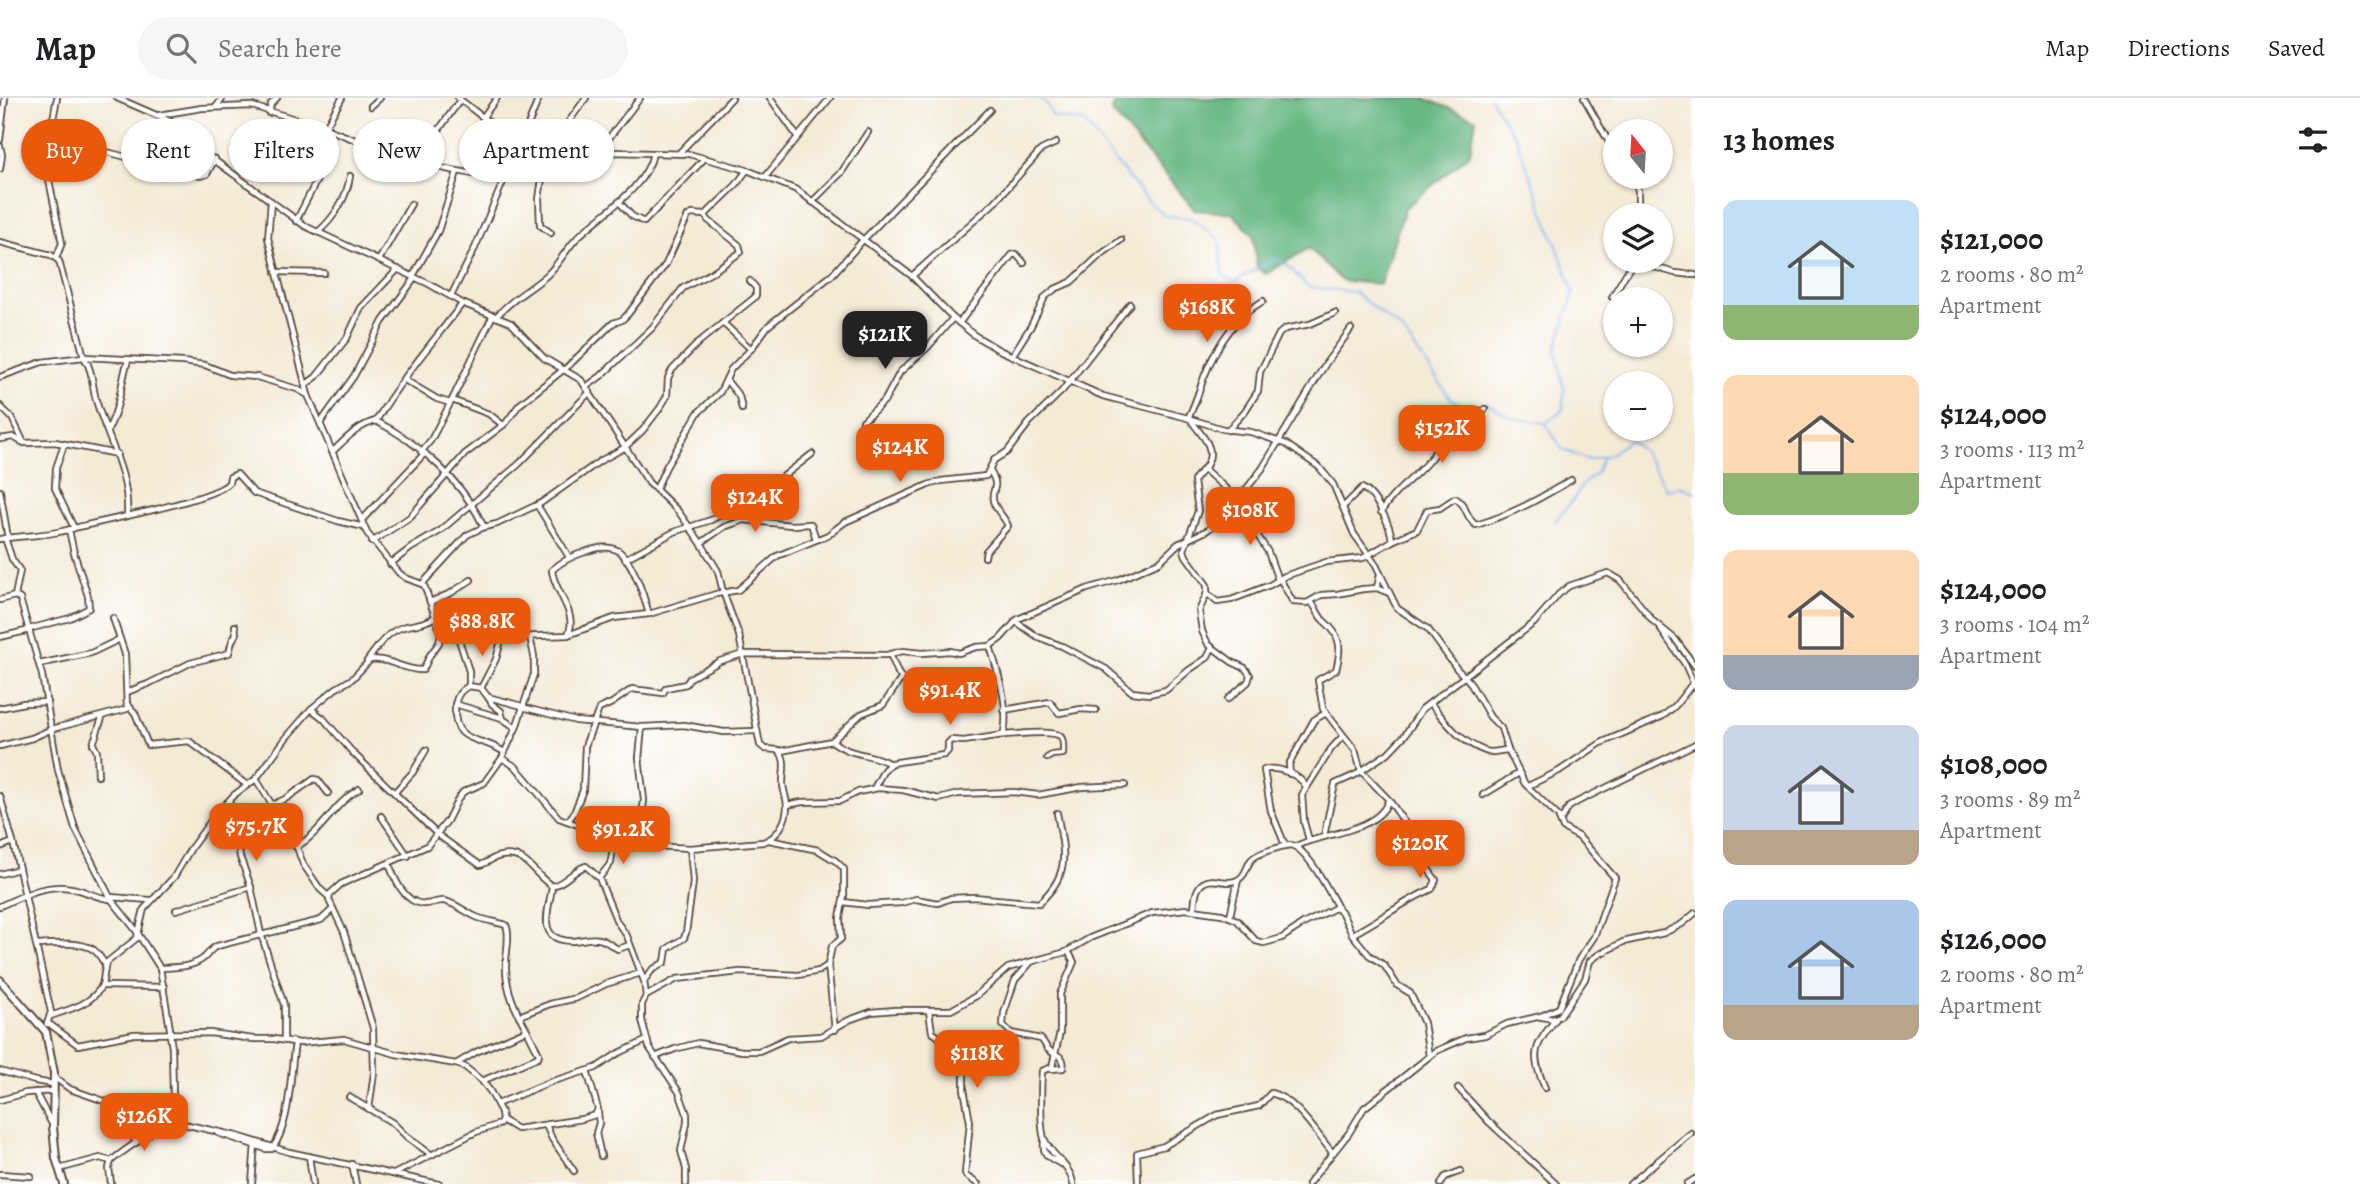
<!DOCTYPE html>
<meta charset="utf-8">
<style>
:root{--surface:#fff;--page:#f6f6f6;--text:#202124;--muted:#757577;--line:#e0e0e0;--accent:#ea580c}
body{margin:0;font-family:Alegreya,serif;background:var(--page);color:var(--text);height:100vh;display:flex;flex-direction:column;font-size:26px;white-space:nowrap}
*{box-sizing:border-box;margin:0}
p{font-size:23px;color:var(--muted)}
.icon{flex:none;width:38px;height:38px;fill:none;stroke:currentColor;stroke-width:2;stroke-linecap:round;stroke-linejoin:round}
.map{position:relative;flex:1;overflow:hidden}
.side{display:flex;flex-direction:column;background:var(--surface);width:665px}
.side>*{flex:none}
.top-card{position:absolute;left:21px;top:21px;width:665px;height:63px;display:flex;gap:14px}
.needle{width:46px;rotate:342deg}
.controls{position:absolute;left:1603px;top:21px;display:grid;gap:14px}
.controls a{display:grid;place-items:center;width:70px;height:70px;border-radius:50%;background:var(--surface);box-shadow:0 2px 5px #0004;font-size:35px}
.price{position:absolute;translate:-50% -60px;padding:0 16px;border-radius:14px;background:var(--accent);color:#fff;font-size:23px;line-height:46px;filter:drop-shadow(0 2px 4px #0008)}
.price::after{content:'';position:absolute;left:50%;top:42px;width:21px;height:16px;margin-left:-10px;background:inherit;clip-path:polygon(0 0,100% 0,50% 100%)}
.price.selected{background:#222;color:#fff}
ul{padding:0;list-style:none}
li{display:flex;align-items:center;gap:21px;height:175px;padding:0 28px}
li span{display:grid;place-items:center;flex:none;width:196px;height:140px;border-radius:14px;color:#555}
li>.icon{margin-inline-start:auto}
span .icon{width:84px;height:84px;fill:#fffc;stroke-width:1}
li b{font-size:30px}
h2{display:flex;justify-content:space-between;align-items:center;height:84px;padding:0 28px;font-size:30px}
.pill{padding:0 24px;border-radius:32px;background:var(--surface);box-shadow:0 2px 5px #0004;font-size:24px;line-height:63px}
.pill.selected{background:var(--accent);color:#fff}
header{display:flex;align-items:center;gap:42px;box-sizing:border-box;height:98px;padding:0 35px;background:var(--surface);border-bottom:2px solid var(--line)}
header strong{font-size:33px}
nav{display:flex;gap:38px;margin-inline-start:auto;font-size:24px}
.search{width:490px;height:63px;background:var(--page);display:flex;align-items:center;gap:18px;box-sizing:border-box;padding:0 24px;border-radius:38px;color:var(--muted);font-size:26px}
main{display:flex;flex:1;min-height:0}
.map>svg:first-child{display:block}
</style>
<header>
<strong>Map</strong>
<div class="search"><svg class="icon" aria-label="search" viewBox="0 0 24 24"><circle cx="10" cy="10" r="6"/><path d="M15 15l6 6"/></svg>Search here</div>
<nav><a>Map</a><a>Directions</a><a>Saved</a></nav>
</header>
<main>
<div class="map">
<svg width="1695" height="1086" viewBox="0 0 1695 1086">
<rect width="100%" height="100%" fill="#fff"/>
<filter id="ink" filterUnits="userSpaceOnUse"><feTurbulence type="fractalNoise" baseFrequency=".0143" numOctaves="2"/><feDisplacementMap in="SourceGraphic" scale="14" xChannelSelector="R" yChannelSelector="G"/><feConvolveMatrix kernelMatrix="1 2 1 2 8 2 1 2 1" color-interpolation-filters="sRGB"/></filter>
<filter id="wash" filterUnits="userSpaceOnUse"><feTurbulence type="fractalNoise" baseFrequency=".00686" numOctaves="4" result="noise"/><feDisplacementMap in="SourceGraphic" scale="28" xChannelSelector="R" yChannelSelector="G"/><feGaussianBlur stdDeviation="1.57" result="paint"/><feColorMatrix in="noise" values="0 0 0 0 0 0 0 0 0 0 0 0 0 0 0 0 0 1.4 0 .05"/><feComposite in="paint" operator="in"/></filter>
<g filter="url(#wash)">
<rect width="100%" height="100%" fill="#f4ead6"/>
<path fill="#68b884" stroke="#527151" stroke-width="2" d="M1118,0H1424L1476,21L1470,56L1405,110L1380,186L1342,183L1309,150L1266,176L1257,170L1253,137L1232,115L1195,112L1111,13Z"/>
<g fill="none" stroke-linecap="round" stroke-linejoin="round">
<g stroke="#84b6f1" stroke-width="2">
<path d="M1038,0L1046,5L1053,19L1084,24L1116,65L1151,106L1166,118L1191,120L1219,141L1223,177L1235,184L1275,160L1287,167L1308,189L1354,194L1402,232L1451,301L1464,308L1487,305L1512,320L1545,325L1563,352L1589,362L1609,357L1629,342L1643,353L1667,392L1680,388L1695,394"/>
<path d="M1490,0L1516,40L1574,194L1556,251L1564,291L1563,312L1546,325"/>
<path d="M1555,423L1575,400L1581,388L1596,375L1602,360"/>
</g>
</g>
</g>
<g filter="url(#ink)">
<g fill="none" stroke-linecap="round" stroke-linejoin="round">
<g stroke="#57473a" stroke-width="8">
<g id="street">
<path d="M117,0L170,23L206,56L305,128L429,186L462,205L511,225L544,260L581,282L649,385L678,413L701,445L718,473L723,494L739,537L760,647L765,651L779,652C787,662 783,673 783,685C783,693 787,701 787,708C787,723 777,740 763,744L690,750L671,749L659,748L634,737L619,740L608,738L559,720L516,669L502,660L484,685L463,694L458,701L447,723L427,748L341,786L330,796L329,802L344,834L373,930L374,975L369,1011"/>
<path d="M458,0L535,60L549,67"/>
<path d="M770,0L797,38"/>
<path d="M1584,0L1615,55"/>
<path d="M371,8L380,0"/>
<path d="M216,9L223,0"/>
<path d="M269,15L271,6L277,0"/>
<path d="M159,17L202,10L252,8L325,30L386,54L446,71L474,76L506,77L597,55L613,54L689,56L747,72L797,92L912,178L953,220L974,237L999,252L1103,298L1184,319L1223,331L1251,334L1286,346L1319,369L1333,386L1354,436L1376,467L1397,510L1428,531L1457,571L1469,583L1490,619L1501,630L1508,652L1525,686L1558,718L1563,730L1579,739L1615,780L1594,839L1579,861L1559,910L1541,918L1507,926L1485,937L1466,940L1436,953L1364,1010L1349,1035L1308,1086"/>
<path d="M483,19L497,0"/>
<path d="M325,30L342,0"/>
<path d="M0,42L5,0"/>
<path d="M517,44L526,32L539,0"/>
<path d="M0,48L2,57L0,71"/>
<path d="M43,49L50,37L57,0"/>
<path d="M598,54L640,0"/>
<path d="M679,55L732,0"/>
<path d="M540,63L586,0"/>
<path d="M427,66L431,43L460,2"/>
<path d="M542,69V81L539,101L540,127L551,135"/>
<path d="M766,78L830,0"/>
<path d="M1635,79L1638,93V117"/>
<path d="M619,104L632,118L644,124L705,60"/>
<path d="M812,104L841,75L868,34"/>
<path d="M296,123L316,84L331,33"/>
<path d="M318,134C334,120 347,100 350,78"/>
<path d="M0,144L51,157L59,163L84,259C93,273 92,287 96,302C107,341 130,376 127,418"/>
<path d="M56,160L62,145L44,58V51C50,44 60,44 68,44L200,78L207,76L215,61"/>
<path d="M379,162L411,106"/>
<path d="M276,174L324,175"/>
<path d="M413,178L438,133L457,74"/>
<path d="M912,178L995,104L1041,52L1056,45"/>
<path d="M451,198L475,150L506,77"/>
<path d="M1612,199L1630,169L1640,165L1675,175L1695,177"/>
<path d="M496,219C513,199 529,193 547,177C559,166 566,151 578,139C602,115 647,90 653,55"/>
<path d="M723,225L751,251"/>
<path d="M959,225L1012,157L1016,156L1024,165"/>
<path d="M1012,258L1031,228L1045,199L1055,191L1071,184L1099,158L1121,142"/>
<path d="M564,272L613,225L622,222L628,216L666,166L688,118L692,116L705,117"/>
<path d="M0,279L42,264L84,259L183,264L205,267L230,277L257,279L297,291L308,297"/>
<path d="M403,281L437,301L450,305"/>
<path d="M726,282L739,298L742,311"/>
<path d="M305,287L316,279L347,240L361,210L398,171"/>
<path d="M586,289L601,278L652,230L683,190L711,175L741,154L739,147L708,122L705,117L736,87L747,72"/>
<path d="M452,302L489,316L503,327"/>
<path d="M0,308L12,320L24,345L55,344L117,356"/>
<path d="M1188,320C1195,307 1199,293 1204,279C1216,249 1235,219 1263,203"/>
<path d="M1191,322C1198,334 1216,348 1208,364C1205,372 1197,376 1194,383L1198,413L1184,452L1186,458L1207,487V495L1199,513L1202,533L1208,546L1232,564L1245,570L1250,577L1248,584L1228,601"/>
<path d="M376,323C401,281 432,245 462,206"/>
<path d="M321,324L354,278L383,223L415,180"/>
<path d="M108,332C121,306 120,288 128,262"/>
<path d="M1228,332L1245,313L1258,293L1260,274L1279,236L1285,231L1310,226L1335,215"/>
<path d="M0,341L13,339L22,344"/>
<path d="M865,341L862,329L863,323L885,302L900,274L928,249L953,220"/>
<path d="M64,347L56,370L55,390L74,430"/>
<path d="M332,354C345,342 358,327 376,323C421,346 463,384 484,429"/>
<path d="M421,354L431,342L452,302L493,217"/>
<path d="M1204,371L1253,415L1258,438L1268,454L1278,482"/>
<path d="M656,391L666,369L698,315L720,294L731,271L751,251L768,228L832,177L863,142L990,12"/>
<path d="M0,393L8,440"/>
<path d="M537,407L569,459"/>
<path d="M1343,409L1362,390C1376,396 1391,428 1392,443"/>
<path d="M1381,414C1395,391 1414,381 1430,361C1440,349 1443,335 1456,326C1465,319 1476,319 1485,311"/>
<path d="M362,422L424,356"/>
<path d="M5,440L12,461L20,473L15,498"/>
<path d="M0,441C25,437 51,438 74,430C102,423 213,402 229,385L230,379L237,376L254,395L338,423L364,429"/>
<path d="M372,444L410,419L465,356L506,325L519,307L563,272"/>
<path d="M701,445L724,429L744,422L791,427L811,426L816,441"/>
<path d="M985,459L986,453L1008,428C1005,419 994,411 993,402C991,389 1001,391 990,373"/>
<path d="M625,461L674,434L711,422L741,406L780,381L812,356"/>
<path d="M390,466L411,450L440,433L519,366L590,294"/>
<path d="M1280,481L1293,504L1307,505L1321,497L1337,496L1363,491L1377,490L1389,495"/>
<path d="M423,485L467,437L484,429L497,426L541,405L600,363L624,350L643,332L660,310L667,298L668,280L672,272L699,244L754,200L756,197V190L750,183"/>
<path d="M1377,490L1380,476"/>
<path d="M1207,495L1217,504L1231,502L1270,487L1285,478L1326,464L1363,460L1392,443L1417,432L1427,412L1440,410L1455,400C1467,406 1466,421 1476,427C1513,416 1539,401 1571,382"/>
<path d="M0,502L15,498L20,501L42,577L58,672L75,730L111,801L135,831L160,870L171,937"/>
<path d="M430,504L451,495L471,482"/>
<path d="M1311,504C1316,509 1318,517 1323,522C1341,537 1342,549 1336,572L1318,582L1323,611L1355,652L1361,673L1389,702L1411,734L1423,764L1436,782L1432,791C1404,803 1380,822 1353,836"/>
<path d="M1015,523L1038,539L1062,548L1106,571L1132,594L1149,596L1166,592L1189,572L1207,560L1212,550"/>
<path d="M440,529L459,542L469,573V588L481,590L488,599L522,608"/>
<path d="M29,531L70,520L89,510L88,498L74,455L69,432"/>
<path d="M1661,532L1685,566L1695,589"/>
<path d="M568,536C579,516 553,492 552,472C562,463 572,458 585,454C595,450 607,447 617,452C633,461 644,499 649,516"/>
<path d="M0,539L30,532"/>
<path d="M457,540L462,538L514,539L568,537L614,520L649,516L716,496L738,492L777,458L828,437L845,424L928,387L941,383L986,378L994,362L1007,354L1029,325L1062,293L1130,206"/>
<path d="M890,556L898,575L903,582L928,583L946,591L954,590"/>
<path d="M367,563C377,550 386,534 403,529C415,526 425,526 435,519"/>
<path d="M39,566L91,555L120,541"/>
<path d="M469,588C459,593 456,599 455,610C453,647 481,638 504,654"/>
<path d="M481,590L496,561L502,539"/>
<path d="M127,594L148,586L190,565L229,555L232,543L236,536L235,528"/>
<path d="M488,599L492,606L501,613L503,621L516,630"/>
<path d="M1430,605C1448,626 1459,643 1485,653C1492,656 1501,652 1508,652"/>
<path d="M455,606L502,620"/>
<path d="M128,607L135,615L148,647L189,643L247,687"/>
<path d="M522,609L576,623L642,629L684,627L724,634L756,633"/>
<path d="M0,610L24,605L47,604"/>
<path d="M311,611L323,620L354,656L438,737L480,767C488,765 493,759 501,758C527,753 533,777 552,788C566,785 574,771 586,768L599,780L617,824L627,838L644,883"/>
<path d="M1004,612L1050,604L1059,615L1081,611L1096,612"/>
<path d="M1003,637C1014,637 1055,631 1061,639C1064,643 1063,651 1063,656L1052,657L1047,660"/>
<path d="M832,643C851,659 871,654 890,666"/>
<path d="M0,648L32,640L52,631L127,611L125,556L113,520"/>
<path d="M781,653L832,643L861,616L883,607L901,581"/>
<path d="M502,660L516,630L534,576V558L530,539"/>
<path d="M1290,676L1289,666L1314,622L1326,615"/>
<path d="M98,678L97,654L93,646L102,620"/>
<path d="M256,681L295,744L303,766L320,791L329,799"/>
<path d="M1528,688L1559,673L1601,645L1663,618L1675,608L1693,585"/>
<path d="M874,690L884,672L891,665L944,657L948,653V645L951,642L964,643L1003,637C1011,613 997,571 990,548"/>
<path d="M395,694L413,674L426,652"/>
<path d="M1483,697L1519,675"/>
<path d="M0,698L13,744L51,914L47,926"/>
<path d="M229,704L233,712L240,759L251,789L261,836L284,907V942"/>
<path d="M272,707L287,700L314,681L318,682L328,695"/>
<path d="M787,707L802,704L840,703L858,694L878,690L903,692L939,701L958,696L1014,694L1038,697L1082,689L1125,687"/>
<path d="M381,718L408,758"/>
<path d="M1561,722L1569,709L1577,704L1695,646"/>
<path d="M568,723L574,715L583,692L585,648L599,611L612,605L632,591L663,595L666,590L686,586L690,580L720,563L743,556L887,557L902,553L922,555L950,553L959,555L976,549L990,548L1000,541L1018,521L1087,491L1118,482L1159,464L1178,446L1206,433L1223,421L1234,411L1244,394L1262,371L1326,265L1351,231"/>
<path d="M632,737L643,710L644,702L639,660L642,629"/>
<path d="M1324,738L1335,686L1355,677L1388,655L1405,637L1422,611L1534,525L1559,496L1569,488L1608,475L1620,482L1653,523L1675,541L1695,568"/>
<path d="M1309,742L1304,724L1302,697L1331,651L1343,638"/>
<path d="M1285,747L1271,713L1264,672C1276,668 1300,676 1306,689"/>
<path d="M1296,748C1321,736 1379,733 1388,703"/>
<path d="M0,749L13,744"/>
<path d="M296,749C322,735 333,706 359,691"/>
<path d="M389,766C395,782 404,804 423,806C430,807 437,802 444,803C458,806 467,816 479,820C488,823 497,824 506,827C511,838 505,857 506,870C506,893 516,913 527,932"/>
<path d="M0,776L19,771"/>
<path d="M599,780L611,765L614,739"/>
<path d="M552,788C550,810 534,842 571,843C580,843 590,839 599,841C606,842 611,848 618,851L630,847"/>
<path d="M110,799L150,802"/>
<path d="M843,804L868,807L901,805L916,801L938,805L951,800L974,799L1039,805C1072,775 1064,754 1057,715"/>
<path d="M0,808C23,798 45,785 71,790C85,792 96,800 110,801"/>
<path d="M1194,810C1195,802 1195,791 1203,785C1213,778 1224,787 1235,783C1246,779 1245,771 1251,762C1256,755 1282,748 1291,747C1308,751 1330,795 1338,810"/>
<path d="M176,812L251,789"/>
<path d="M1230,818L1238,782"/>
<path d="M37,847C53,846 81,843 94,852C99,856 102,862 105,866"/>
<path d="M1068,853L1074,864L1060,896V934L1052,969L1042,973C1041,986 1040,1029 1044,1040C1050,1058 1071,1066 1073,1086"/>
<path d="M1031,864L1015,882L1004,915L1003,927L1011,935L1041,941C1044,944 1045,947 1047,950C1054,959 1066,955 1063,970L1051,971"/>
<path d="M828,867L835,932"/>
<path d="M160,870C175,869 193,870 205,859C210,854 210,851 217,848L321,822L333,811"/>
<path d="M102,888L164,889"/>
<path d="M646,898L677,881L740,874L798,877L819,873L828,867L832,848L841,841L840,820L844,797V771L836,763L818,752L769,742"/>
<path d="M929,913L932,934L955,951L964,976V991L970,1024L965,1075L966,1078L978,1086"/>
<path d="M50,918C68,912 93,906 102,887C104,880 104,872 106,865L137,840L144,811L174,779L191,750L215,717L234,697L256,681L286,640L311,611L335,591L352,581L370,562C389,559 404,573 423,572L430,557L439,545L441,535L424,487L406,480L399,475L367,435L308,297L268,140L271,103"/>
<path d="M519,918L550,906L577,900L606,886L641,875"/>
<path d="M1542,919L1553,921L1560,918L1585,881L1590,863L1598,857L1623,844L1664,835L1682,826L1695,815"/>
<path d="M48,925L78,947L134,936L210,935L253,941H274L300,945L344,941L396,956L456,966L465,969L482,983L490,993L501,1014L502,1022L500,1026L476,1034L394,1076"/>
<path d="M655,959L675,951L698,945L742,953H759L788,940L821,938L849,922L871,914L895,912H951L976,898L1008,870L1066,854L1090,840L1152,815L1186,811L1222,816L1237,822L1256,843L1264,845L1282,840L1303,826L1335,810L1341,813L1352,836L1369,857L1384,867L1397,887L1410,895L1424,925L1429,958"/>
<path d="M456,966L476,954L527,932L539,956L538,959L482,983"/>
<path d="M0,973L35,983L53,986"/>
<path d="M55,980L70,991L144,1017L237,1038L289,1054L439,1086"/>
<path d="M1458,990L1488,1023L1556,1086"/>
<path d="M1545,990C1530,955 1534,949 1556,921"/>
<path d="M35,994L53,1028"/>
<path d="M349,999L393,1025L407,1039L432,1057"/>
<path d="M0,1002L26,995L53,993"/>
<path d="M497,1006L550,984L596,970L617,956L647,942"/>
<path d="M121,1010L136,1045"/>
<path d="M598,1014L599,1025L596,1035L601,1058"/>
<path d="M139,1015L148,1037"/>
<path d="M502,1022L517,1031L582,1021L595,1017L598,1011L587,973"/>
<path d="M546,1027L552,1041L574,1073"/>
<path d="M218,1035L266,1051H272C291,1026 290,975 295,945"/>
<path d="M1044,1043C1042,1058 1049,1059 1061,1066"/>
<path d="M309,1058L313,1086"/>
<path d="M352,1066L356,1086"/>
<path d="M59,1071L100,1060L111,1063"/>
<path d="M0,1076L31,1078"/>
<path d="M111,1086L109,1070L111,1063C135,1043 163,1032 173,999L172,950L170,937"/>
<path d="M252,1086L255,1045"/>
<path d="M686,1086V1071L681,1053L687,1025V1016L679,994L649,949L642,922V906L646,898L644,883L652,872L665,864L667,851L684,840L686,835L693,784L690,750"/>
<path d="M1138,1086L1137,1055L1164,1048L1217,1017L1259,1008L1271,995C1296,1001 1316,1035 1332,1054"/>
<path d="M1441,1086L1445,1079L1461,1073"/>
<path d="M1630,1086L1691,1035"/>
<path d="M1687,1086L1695,1081"/>
</g>
</g>
<g stroke="#57473a" stroke-width="10">
<path id="secondary" d="M0,882L46,934L54,975L53,1029L56,1060L64,1086"/>
</g>
<use href="#street" stroke="#fff" stroke-width="4.5"/>
<use href="#secondary" stroke="#fff" stroke-width="6"/>
</g>
</g>
</svg>
<div class="controls">
<a><svg class="needle" viewBox="-14 -14 28 28"><path d="M0-13l5 13h-10z" fill="#e53935"/><path d="M0 13l5-13h-10z" fill="#757577"/></svg></a>
<a><svg class="icon" aria-label="layers" viewBox="0 0 24 24"><path d="M12 4l9 5-9 5-9-5zM3 14l9 5 9-5"/></svg></a>
<a>+</a>
<a>−</a>
</div>
<b class="price" style="left:1207px;top:246px">$168K</b>
<b class="price selected" style="left:885px;top:273px">$121K</b>
<b class="price" style="left:1442px;top:367px">$152K</b>
<b class="price" style="left:900px;top:386px">$124K</b>
<b class="price" style="left:755px;top:436px">$124K</b>
<b class="price" style="left:1250px;top:449px">$108K</b>
<b class="price" style="left:482px;top:560px">$88.8K</b>
<b class="price" style="left:950px;top:629px">$91.4K</b>
<b class="price" style="left:256px;top:765px">$75.7K</b>
<b class="price" style="left:623px;top:768px">$91.2K</b>
<b class="price" style="left:1420px;top:782px">$120K</b>
<b class="price" style="left:977px;top:992px">$118K</b>
<b class="price" style="left:144px;top:1055px">$126K</b>
<div class="top-card">
<a class="pill selected">Buy</a>
<a class="pill">Rent</a>
<a class="pill">Filters</a>
<a class="pill">New</a>
<a class="pill">Apartment</a>
</div>
</div>
<section class="side">
<h2>13 homes<svg class="icon" aria-label="filters" viewBox="0 0 24 24"><path d="M4 7h16M4 17h16"/><circle cx="9" cy="7" r="2"/><circle cx="15" cy="17" r="2"/></svg></h2>
<ul>
<li><span style="background:linear-gradient(#bfe0f5 75%,#8fb573 0)"><svg class="icon" aria-label="home" viewBox="0 0 24 24"><path d="M3 11l9-7 9 7M6 9v11h12V9"/></svg></span><div><b>$121,000</b><p>2 rooms · 80 m²</p><p>Apartment</p></div></li>
<li><span style="background:linear-gradient(#ffd9b3 70%,#8fb573 0)"><svg class="icon" aria-label="home" viewBox="0 0 24 24"><path d="M3 11l9-7 9 7M6 9v11h12V9"/></svg></span><div><b>$124,000</b><p>3 rooms · 113 m²</p><p>Apartment</p></div></li>
<li><span style="background:linear-gradient(#ffd9b3 75%,#9aa5b1 0)"><svg class="icon" aria-label="home" viewBox="0 0 24 24"><path d="M3 11l9-7 9 7M6 9v11h12V9"/></svg></span><div><b>$124,000</b><p>3 rooms · 104 m²</p><p>Apartment</p></div></li>
<li><span style="background:linear-gradient(#c9d6e8 75%,#b9a48a 0)"><svg class="icon" aria-label="home" viewBox="0 0 24 24"><path d="M3 11l9-7 9 7M6 9v11h12V9"/></svg></span><div><b>$108,000</b><p>3 rooms · 89 m²</p><p>Apartment</p></div></li>
<li><span style="background:linear-gradient(#a9c7e8 75%,#b9a48a 0)"><svg class="icon" aria-label="home" viewBox="0 0 24 24"><path d="M3 11l9-7 9 7M6 9v11h12V9"/></svg></span><div><b>$126,000</b><p>2 rooms · 80 m²</p><p>Apartment</p></div></li>
</ul>
</section>
</main>
